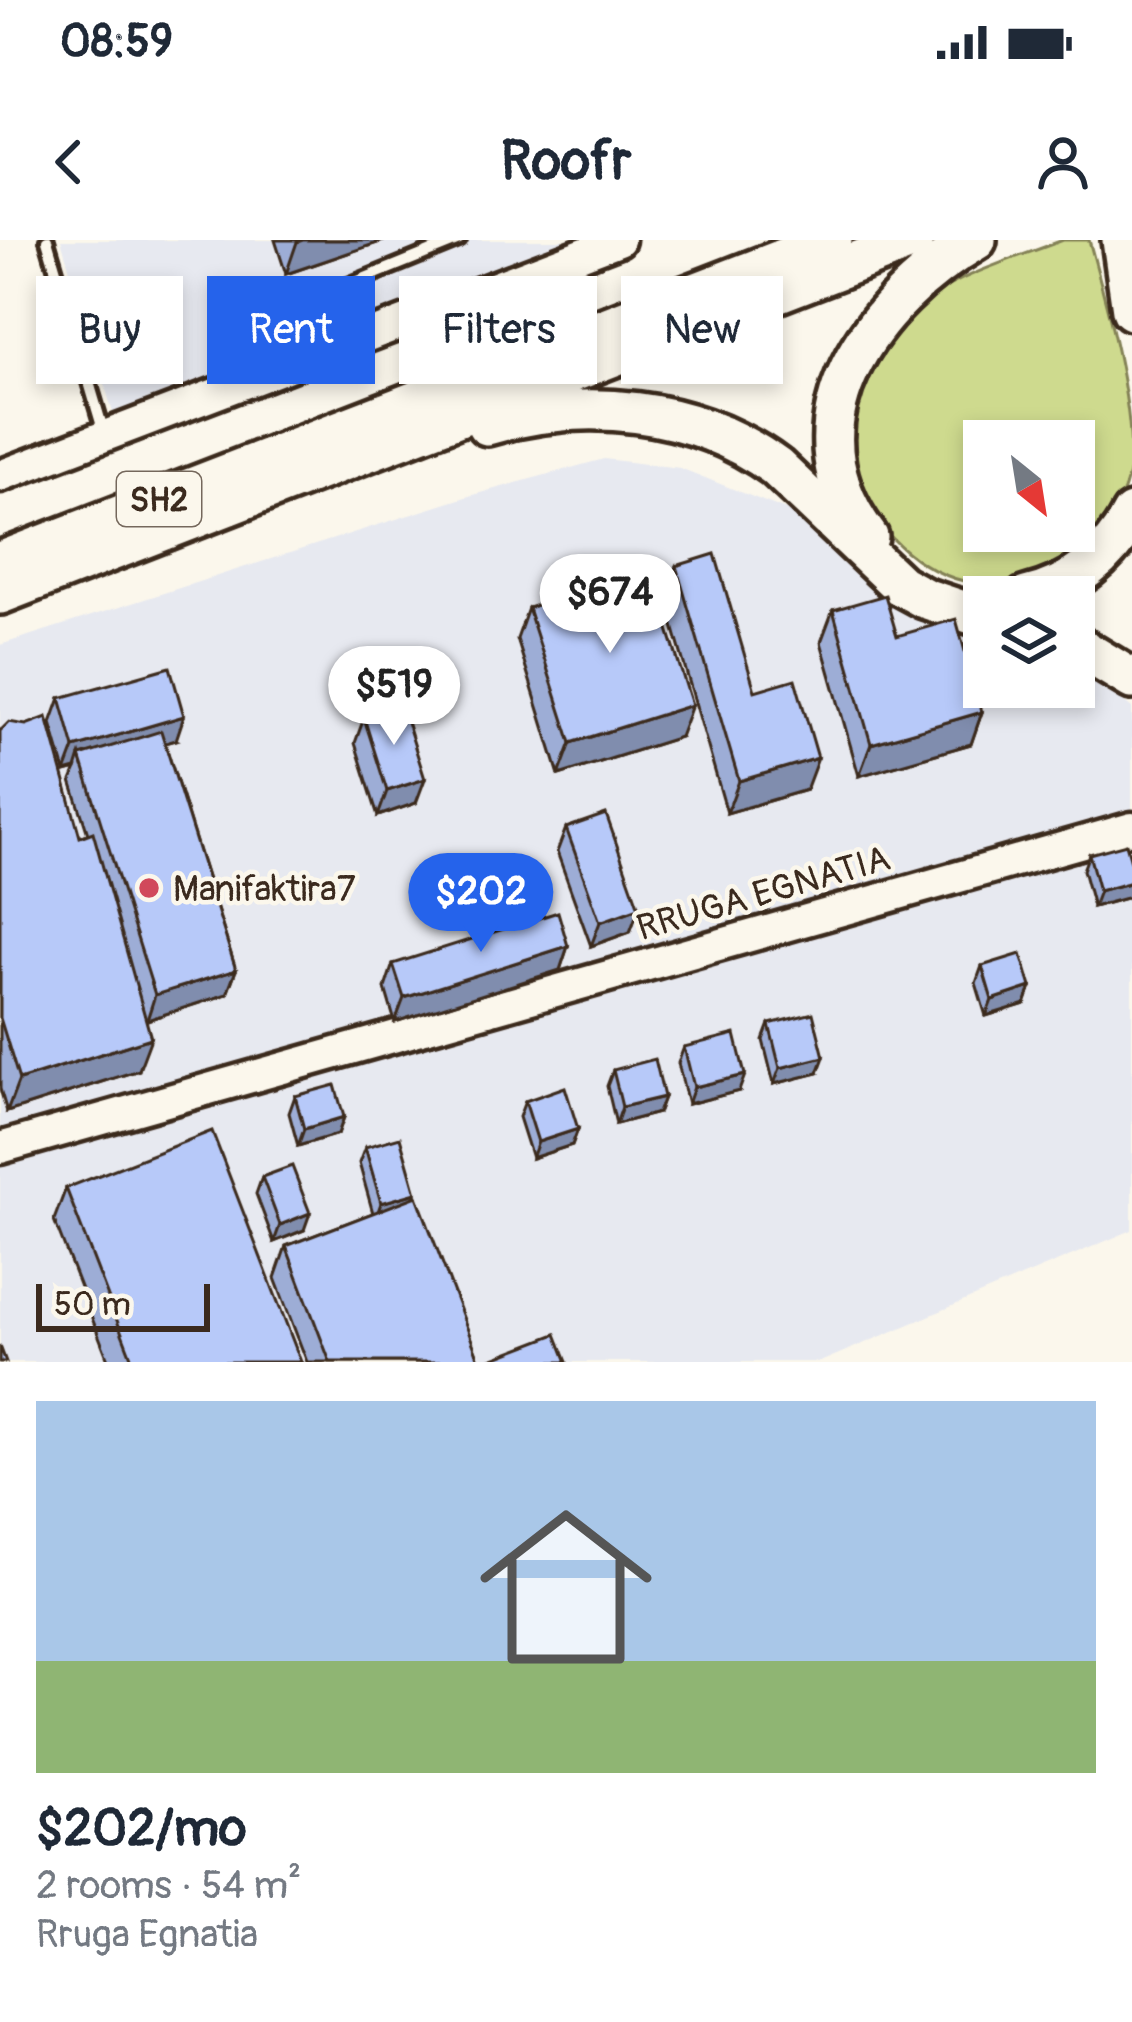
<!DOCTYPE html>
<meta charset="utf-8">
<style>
:root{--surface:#fff;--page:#f2f2f3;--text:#1f2937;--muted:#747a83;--line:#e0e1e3;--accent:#2563eb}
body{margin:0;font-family:Pangolin,sans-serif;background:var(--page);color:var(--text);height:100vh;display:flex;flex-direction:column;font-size:45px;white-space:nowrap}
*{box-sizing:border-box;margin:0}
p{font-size:39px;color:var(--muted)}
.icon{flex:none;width:66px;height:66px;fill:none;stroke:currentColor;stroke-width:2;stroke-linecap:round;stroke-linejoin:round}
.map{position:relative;height:1122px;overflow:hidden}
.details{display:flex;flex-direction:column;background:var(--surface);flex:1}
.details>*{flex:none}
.top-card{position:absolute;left:36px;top:36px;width:1062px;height:108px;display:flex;gap:24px}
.needle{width:78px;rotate:150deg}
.fabs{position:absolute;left:963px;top:180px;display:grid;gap:24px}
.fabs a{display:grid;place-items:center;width:132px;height:132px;border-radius:0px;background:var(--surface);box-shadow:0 6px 18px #0003;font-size:60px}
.scale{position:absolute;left:36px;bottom:30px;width:174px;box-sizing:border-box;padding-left:12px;border:6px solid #3b2a1e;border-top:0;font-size:33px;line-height:42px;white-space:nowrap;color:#3b2a1e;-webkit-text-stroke:9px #fbf7ec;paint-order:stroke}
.price{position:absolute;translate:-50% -102px;padding:0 27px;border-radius:42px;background:#fff;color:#222;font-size:39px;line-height:78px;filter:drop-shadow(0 3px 6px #0008)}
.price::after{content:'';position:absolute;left:50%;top:72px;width:36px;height:27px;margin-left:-18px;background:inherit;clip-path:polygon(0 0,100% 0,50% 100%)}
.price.on{background:var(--accent);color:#fff}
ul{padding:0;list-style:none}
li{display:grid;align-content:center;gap:24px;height:636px;padding:0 36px}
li+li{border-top:3px solid var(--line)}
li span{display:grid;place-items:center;height:372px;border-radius:0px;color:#555}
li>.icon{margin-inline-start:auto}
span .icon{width:216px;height:216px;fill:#fffc;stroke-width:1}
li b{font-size:51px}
.pill{padding:0 42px;border-radius:0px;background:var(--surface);box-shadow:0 6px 18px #0003;font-size:42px;line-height:108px}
.pill.on{background:var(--accent);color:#fff}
.status{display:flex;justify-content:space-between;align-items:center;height:84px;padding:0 60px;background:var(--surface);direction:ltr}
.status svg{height:33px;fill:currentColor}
header{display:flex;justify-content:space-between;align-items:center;height:156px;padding:0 36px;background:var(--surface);font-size:54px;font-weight:800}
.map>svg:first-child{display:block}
</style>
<div class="status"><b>08:59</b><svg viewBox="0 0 49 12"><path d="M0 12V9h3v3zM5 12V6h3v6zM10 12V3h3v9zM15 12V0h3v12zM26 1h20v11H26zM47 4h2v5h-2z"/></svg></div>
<header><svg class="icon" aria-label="back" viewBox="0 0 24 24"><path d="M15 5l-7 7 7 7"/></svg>Roofr<svg class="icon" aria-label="person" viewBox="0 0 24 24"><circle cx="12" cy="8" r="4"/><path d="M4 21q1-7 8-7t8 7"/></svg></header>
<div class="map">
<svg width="1132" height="1122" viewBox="0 0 1132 1122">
<rect width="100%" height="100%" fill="#fbf7ec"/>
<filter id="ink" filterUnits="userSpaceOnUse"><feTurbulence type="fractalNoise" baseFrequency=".00833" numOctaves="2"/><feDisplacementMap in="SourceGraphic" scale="24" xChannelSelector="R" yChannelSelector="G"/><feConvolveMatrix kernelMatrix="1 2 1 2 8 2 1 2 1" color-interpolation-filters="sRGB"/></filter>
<g filter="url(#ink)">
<g fill="#e7e9f0">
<path d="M61,0H570L114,176Z"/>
<path d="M604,219L680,228L806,278L871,346L916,377L984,397V447H1074V430L1097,440L1132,468V990L820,1122H0V405L469,256Z"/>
</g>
<path fill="#ceda8e" stroke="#848256" stroke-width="3" fill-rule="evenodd" d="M1063,0H1089C1107,65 1132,156 1131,223C1122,270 1106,291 1069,318C960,401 816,274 858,151C862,138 874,124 882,112C889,100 896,83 907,74C948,37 1012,20 1063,0ZM984,201H1074V291H984Z"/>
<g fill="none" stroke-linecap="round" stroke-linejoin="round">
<g stroke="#3b2a1e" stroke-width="20">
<g id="lane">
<path d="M47,0L104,193"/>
<path d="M322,111L304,63L459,0"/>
</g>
</g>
<g stroke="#3b2a1e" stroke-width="39">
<g id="secondary">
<path d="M0,236L619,0"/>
<path d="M0,908L1132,588"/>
</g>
</g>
<g stroke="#3b2a1e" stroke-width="48">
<g id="highway">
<path d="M1122,0L1132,70"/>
<path d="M487,185C584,157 693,166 776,227L900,345L924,358L984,378"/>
<path d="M868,297C780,181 872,61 976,0"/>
<path d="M0,322L832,0"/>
<path d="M0,354L913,0"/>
<path d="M1026,357C1073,346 1110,317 1132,274"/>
<path d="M1074,404L1132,439"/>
</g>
</g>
<use href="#lane" stroke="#fbf7ec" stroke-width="10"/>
<use href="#secondary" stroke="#fbf7ec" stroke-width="30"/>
<use href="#highway" stroke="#fbf7ec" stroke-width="39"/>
</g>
<g fill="#9dadd6" stroke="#3b2a1e" stroke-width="3">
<path d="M275,0H386L286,34Z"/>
<path d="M676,326L755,451L806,550L727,573L665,358Z"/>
<path d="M528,368L680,497L559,535L517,399Z"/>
<path d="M833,370L897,396L982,472L971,504L859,536L821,402Z"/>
<path d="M60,458L176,500L165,503L236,730L227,754L147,780L139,830L7,872L0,849V491L80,597L88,594L71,541L76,529L65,532L51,483Z"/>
<path d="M364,478L416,563L378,576L355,503Z"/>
<path d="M566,588L639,668L630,692L591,706L557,612Z"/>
<path d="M1089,614L1130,657L1093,667L1083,630Z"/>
<path d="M568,706L560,730L395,782L385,748L393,724Z"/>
<path d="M982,726L1031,747L1025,764L986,776L976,743Z"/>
<path d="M769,784L818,833L774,844L763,800Z"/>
<path d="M684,807L739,851L688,864L678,823Z"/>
<path d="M613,830L664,857L658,873L616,884L607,846Z"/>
<path d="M295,856L344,877L338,894L298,906L289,873Z"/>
<path d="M525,861L578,889L572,905L532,918L519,877Z"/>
<path d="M365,907L415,957L480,1122H307L275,1038L286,1006L373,973L359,923Z"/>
<path d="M262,937L304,990L274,1002L256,954Z"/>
<path d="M66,948L301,1122H109L54,980Z"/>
</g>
<g fill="#808dae" stroke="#3b2a1e" stroke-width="3">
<path d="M303,0H386L286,34L297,2Z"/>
<path d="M692,465L680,497L559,535L571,503Z"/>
<path d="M982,472L971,504L859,536L871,504Z"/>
<path d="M184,476L176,500L83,527L80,516L76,529L65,532L74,508Z"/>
<path d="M818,518L806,550L727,573L739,541Z"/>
<path d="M425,539L416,563L378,576L387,551Z"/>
<path d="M1132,642L1130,657L1093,667L1099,651Z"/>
<path d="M639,668L630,692L591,706L600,682Z"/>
<path d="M568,706L560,730L395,782L404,758Z"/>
<path d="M236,730L227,754L147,780L155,755Z"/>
<path d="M1031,747L1025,764L986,776L992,760Z"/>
<path d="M151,798L139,830L7,872L19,840Z"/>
<path d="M824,817L818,833L774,844L780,828Z"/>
<path d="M745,835L739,851L688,864L694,847Z"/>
<path d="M664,857L658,873L616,884L622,867Z"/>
<path d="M344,877L338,894L298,906L304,889Z"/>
<path d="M578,889L572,905L532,918L538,902Z"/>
<path d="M416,953L410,970L375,980L381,963Z"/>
<path d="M310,973L304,990L274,1002L280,985Z"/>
</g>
<g fill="#b7c9f9" stroke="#3b2a1e" stroke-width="3">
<path d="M715,314L755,451L795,439L818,518L739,541L676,326Z"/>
<path d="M649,329L692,465L571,503L528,368Z"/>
<path d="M885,355L897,396L956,379L982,472L871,504L833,370Z"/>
<path d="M170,427L184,476L74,508L60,458Z"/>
<path d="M402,466L425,539L387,551L364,478Z"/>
<path d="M47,477L80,597L93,592L151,798L19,840L0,778V491L9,482L26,485Z"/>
<path d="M161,491L236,730L155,755L80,516Z"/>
<path d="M606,574L639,668L600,682L566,588Z"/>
<path d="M1126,604L1132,625V642L1099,651L1089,614Z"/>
<path d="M558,672L568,706L404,758L393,724Z"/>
<path d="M1021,714L1031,747L992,760L982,726Z"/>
<path d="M813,773L824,817L780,828L769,784Z"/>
<path d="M735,794L745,835L694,847L684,807Z"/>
<path d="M655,819L664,857L622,867L613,830Z"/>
<path d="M335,845L344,877L304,889L295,856Z"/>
<path d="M565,847L578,889L538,902L525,861Z"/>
<path d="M212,891L301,1122H133L66,948Z"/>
<path d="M400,897L416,953L381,963L365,907Z"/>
<path d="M292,926L310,973L280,985L262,937Z"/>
<path d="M417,956L480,1122H330L286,1006Z"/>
<path d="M556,1094L567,1122H483Z"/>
<path d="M0,1106L6,1122H0Z"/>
</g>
</g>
<circle fill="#d1495b" stroke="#fbf7ec" stroke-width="4.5" cx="149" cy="648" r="12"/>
<g text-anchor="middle" stroke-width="9" stroke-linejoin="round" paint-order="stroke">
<rect fill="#fbf7ec" stroke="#75685c" stroke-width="3" x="117" y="232" width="84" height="54" rx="9"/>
<g font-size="33" font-weight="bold" fill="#3b2a1e">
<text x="159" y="271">SH2</text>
</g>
<g font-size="36" fill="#3b2a1e" stroke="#fbf7ec" text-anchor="start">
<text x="173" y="661">Manifaktira7</text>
</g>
<g font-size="36" fill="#3b2a1e" stroke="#fbf7ec">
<text transform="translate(763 652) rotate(-16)" y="13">RRUGA EGNATIA</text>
</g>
</g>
</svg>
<div class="fabs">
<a><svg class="needle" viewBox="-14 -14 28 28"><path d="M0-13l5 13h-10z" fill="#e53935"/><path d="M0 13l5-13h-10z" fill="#747a83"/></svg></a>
<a><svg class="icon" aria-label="layers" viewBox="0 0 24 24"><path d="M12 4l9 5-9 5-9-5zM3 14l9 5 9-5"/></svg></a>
</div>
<div class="scale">50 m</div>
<b class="price" style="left:610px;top:416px">$674</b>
<b class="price" style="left:394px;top:508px">$519</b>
<b class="price on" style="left:481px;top:715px">$202</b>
<div class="top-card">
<a class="pill">Buy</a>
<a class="pill on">Rent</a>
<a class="pill">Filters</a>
<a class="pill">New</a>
</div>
</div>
<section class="details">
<ul>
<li><span style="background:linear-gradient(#a9c7e8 70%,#8fb573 0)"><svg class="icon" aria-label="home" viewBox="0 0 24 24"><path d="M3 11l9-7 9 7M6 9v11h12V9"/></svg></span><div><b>$202/mo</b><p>2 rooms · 54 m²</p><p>Rruga Egnatia</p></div></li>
</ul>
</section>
